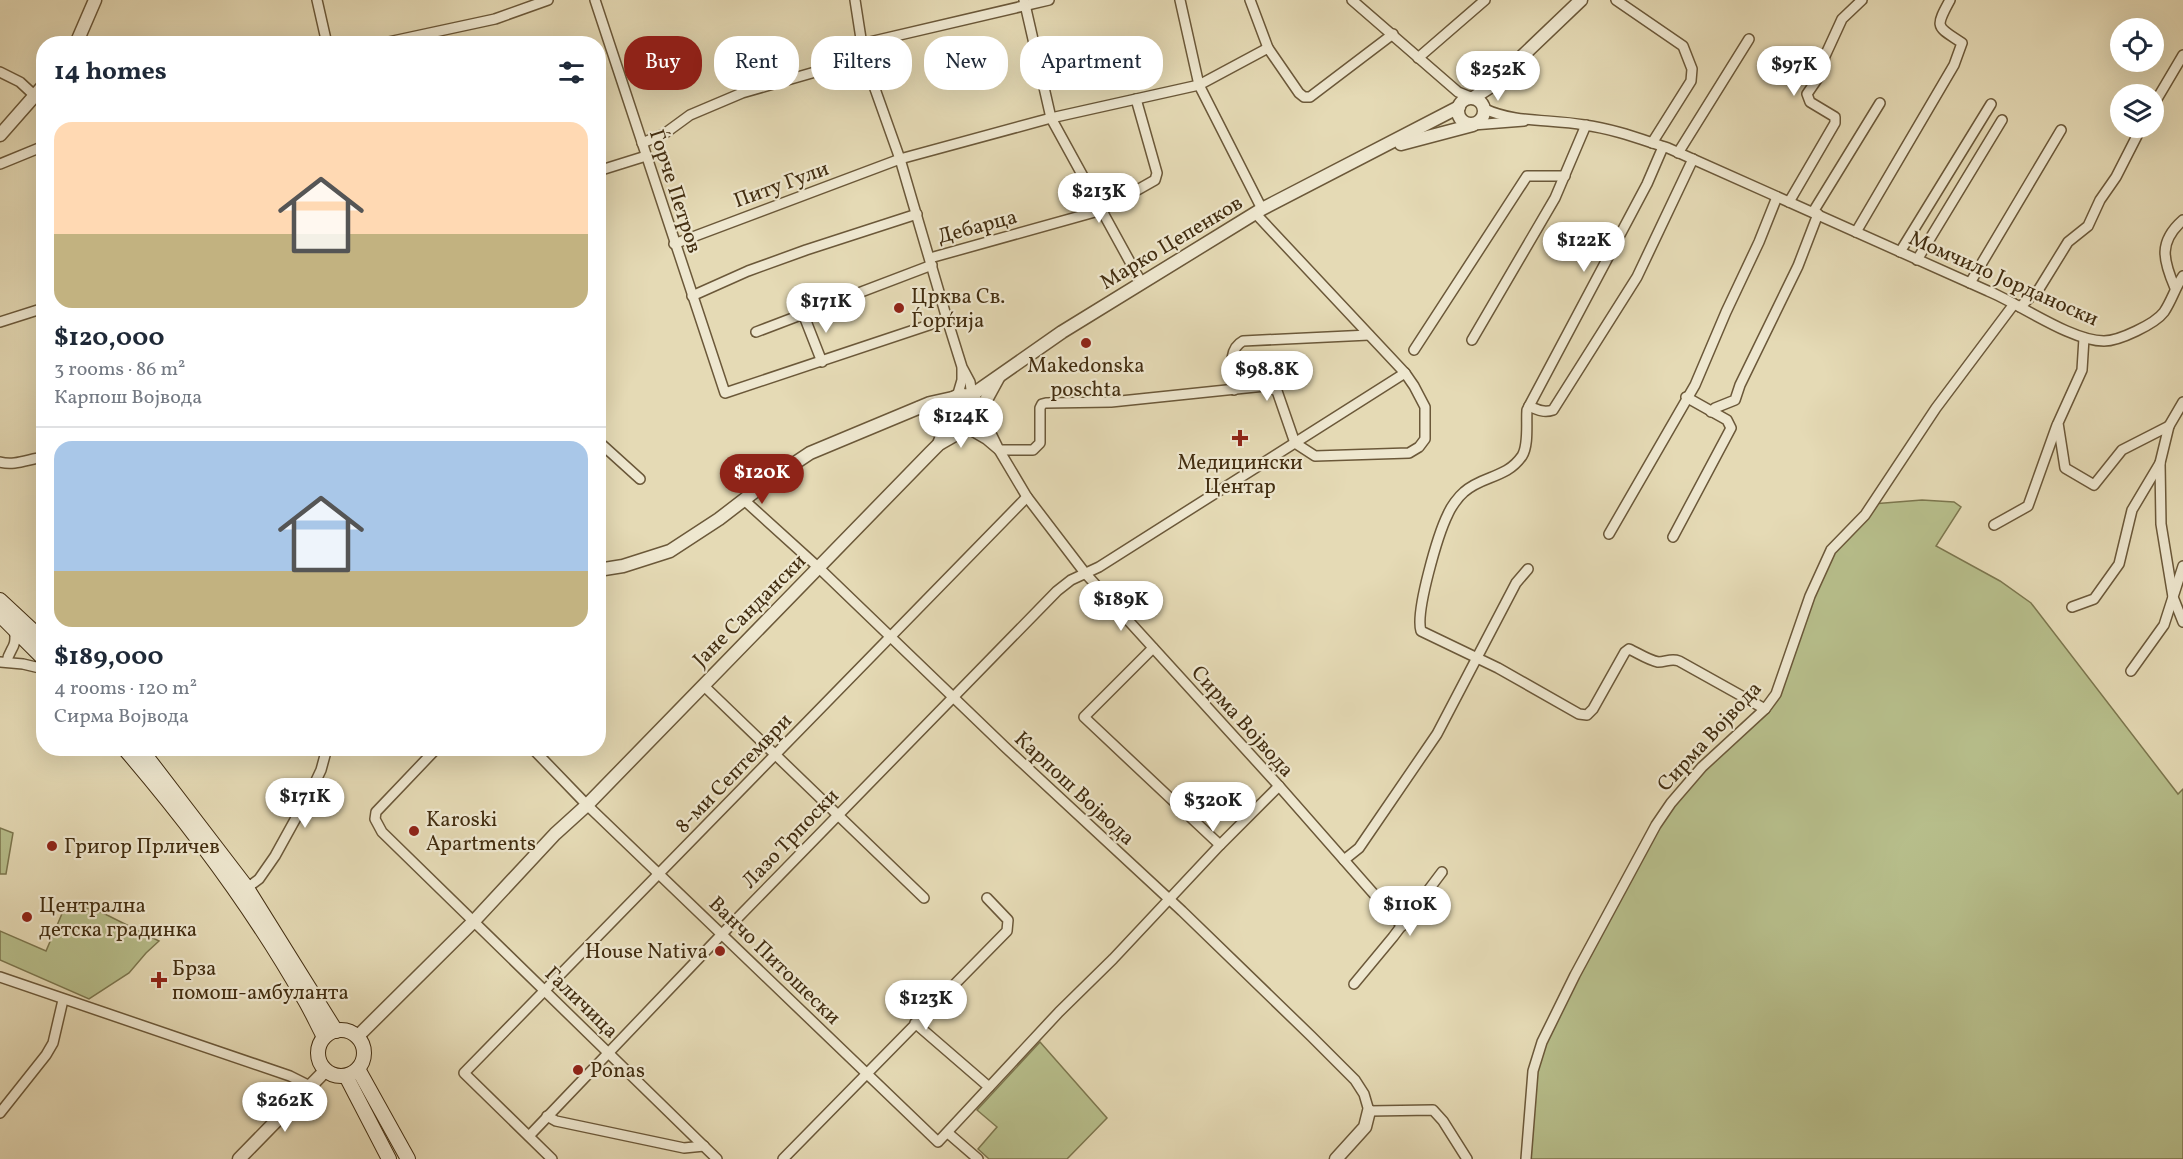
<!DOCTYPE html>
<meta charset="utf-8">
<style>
:root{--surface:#fff;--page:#f2f2f3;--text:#1f2937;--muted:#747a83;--line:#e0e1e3;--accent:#8f2418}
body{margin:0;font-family:Vollkorn,serif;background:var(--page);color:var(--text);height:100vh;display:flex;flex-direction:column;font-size:22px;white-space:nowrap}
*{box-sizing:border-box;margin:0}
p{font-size:20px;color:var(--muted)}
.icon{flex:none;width:33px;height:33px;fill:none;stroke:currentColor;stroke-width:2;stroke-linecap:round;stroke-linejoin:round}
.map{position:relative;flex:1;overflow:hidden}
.side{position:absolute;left:36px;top:36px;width:570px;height:720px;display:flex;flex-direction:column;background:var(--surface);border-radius:24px;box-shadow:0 6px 24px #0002}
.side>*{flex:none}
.banner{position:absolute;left:624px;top:36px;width:570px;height:54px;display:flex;gap:12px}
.buttons{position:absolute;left:2110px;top:18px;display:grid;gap:12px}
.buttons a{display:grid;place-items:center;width:54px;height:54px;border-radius:50%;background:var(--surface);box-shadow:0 6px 24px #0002;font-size:30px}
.price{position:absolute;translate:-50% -51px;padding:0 14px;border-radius:21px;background:#fff;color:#222;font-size:20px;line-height:39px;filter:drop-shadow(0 2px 3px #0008)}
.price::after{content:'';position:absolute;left:50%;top:36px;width:18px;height:14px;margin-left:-9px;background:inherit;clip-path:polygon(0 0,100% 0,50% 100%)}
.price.on{background:var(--accent);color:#fff}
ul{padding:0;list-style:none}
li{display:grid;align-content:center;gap:12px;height:318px;padding:0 18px}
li+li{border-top:2px solid var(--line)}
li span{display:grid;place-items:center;height:186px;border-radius:18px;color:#555}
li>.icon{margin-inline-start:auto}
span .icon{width:108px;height:108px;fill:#fffc;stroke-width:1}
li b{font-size:26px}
h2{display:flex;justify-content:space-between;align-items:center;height:72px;padding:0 18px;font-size:26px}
.chip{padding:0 21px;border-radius:24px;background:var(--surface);box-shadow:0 6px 24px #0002;font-size:21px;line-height:54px}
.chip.on{background:var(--accent);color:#fff}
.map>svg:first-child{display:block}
</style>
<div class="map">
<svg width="2183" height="1159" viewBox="0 0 2183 1159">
<rect width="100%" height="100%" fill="#e5dab5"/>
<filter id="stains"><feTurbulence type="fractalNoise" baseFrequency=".00333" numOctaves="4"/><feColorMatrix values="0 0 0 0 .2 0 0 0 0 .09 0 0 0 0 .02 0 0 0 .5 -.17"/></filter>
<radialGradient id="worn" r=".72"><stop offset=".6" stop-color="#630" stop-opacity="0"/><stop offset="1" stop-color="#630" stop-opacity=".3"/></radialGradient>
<g fill="#b7be8b" stroke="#7c764e" stroke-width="1.5">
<path d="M1922,500L1954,502L1961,507L1936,546L2000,581L2031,603L2178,794L2183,789V1159H1526L1530,1102L1542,1042L1671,803L1765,709L1831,550L1872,504Z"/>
<path d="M0,828L13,833L6,874H0Z"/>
<path d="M67,902L103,913L159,941L146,953L129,973L89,999L0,960V931L46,951Z"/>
<path d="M1040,1042L1107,1118L1067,1159H989L978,1149L997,1127L977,1110Z"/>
</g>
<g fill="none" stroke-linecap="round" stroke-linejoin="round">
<g stroke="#6b5839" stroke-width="12">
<g id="minor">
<path d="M317,0L327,44"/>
<path d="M595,0L725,393L947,319"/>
<path d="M855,0L864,58L900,159L947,319L962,367L970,382L971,389L969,397"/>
<path d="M1024,0L1051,118L1141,282"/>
<path d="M1180,0L1199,85L1262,209"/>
<path d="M1250,0L1268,48"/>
<path d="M1352,0L1458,92L1473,98"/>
<path d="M1616,0L1683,46L1692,69L1691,81L1652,143"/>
<path d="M379,44L495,19L548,0"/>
<path d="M861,44L1049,0"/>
<path d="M1418,58L1485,0"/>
<path d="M0,72L20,82L34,95"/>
<path d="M2154,104L2183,55"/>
<path d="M1485,109C1514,123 1552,119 1584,125C1614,129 1640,139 1668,148C1775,196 1882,244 1988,291C2020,304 2071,341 2104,341C2119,341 2155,324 2164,312C2172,300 2175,288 2183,276"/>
<path d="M1473,125L1524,121"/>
<path d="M642,143L664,134L690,115L742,93L864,58"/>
<path d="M1663,147L1647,184L1527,410C1526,423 1529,445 1522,456C1506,479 1483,475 1464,492C1458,497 1451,507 1448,514C1438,534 1415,612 1421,631L1498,668L1579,714L1587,715L1593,709L1625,652L1629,649C1638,653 1648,660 1658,662C1666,662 1671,658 1679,661L1765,709"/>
<path d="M1678,153L1749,39"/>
<path d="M0,164L44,146"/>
<path d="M598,171L646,156"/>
<path d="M1789,202L1835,123V117L1810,102L1807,94L1820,75L1825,56L1842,19L1862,0"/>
<path d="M1813,212L1880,103"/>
<path d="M1856,232L1954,65L1962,43C1937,26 1934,29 1950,0"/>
<path d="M674,244L900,159L1051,118L1199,85L1268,48L1299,93L1304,97H1310L1393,34"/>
<path d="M1900,252L1991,104"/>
<path d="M930,258L1102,210L1155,180L1157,173L1136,99"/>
<path d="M1917,260L2002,120"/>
<path d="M1970,283L2061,130"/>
<path d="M2175,288C2163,260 2158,242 2183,220"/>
<path d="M692,296L748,271L806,250L917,214"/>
<path d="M2020,307L2039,289L2068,242L2088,226L2100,200L2116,177L2141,128"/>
<path d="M804,316L822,362"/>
<path d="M0,322L44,308"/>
<path d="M756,332L932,265"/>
<path d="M1472,340L1555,198L1586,125"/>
<path d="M1414,350L1527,176H1565"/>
<path d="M1234,390C1233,373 1226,350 1243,341L1369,335"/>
<path d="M957,397L962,380V369"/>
<path d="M1529,406C1538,410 1544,413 1553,410L1637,277L1693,159"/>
<path d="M980,411L999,450L1027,497L1085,573L1279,786L1402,926"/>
<path d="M1711,412L1715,408L1735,400L1740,385L1798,266L1818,214"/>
<path d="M2169,426L2183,402"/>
<path d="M967,428L986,439L999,450H1033L1040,443V408L1042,404L1046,403L1111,402L1265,386L1277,391L1295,443L1315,456L1409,453L1419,447L1425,439V407L1414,386L1405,373"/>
<path d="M598,441L640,479"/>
<path d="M0,462C15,466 28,459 44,457"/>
<path d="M744,500L819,568L1005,747L1182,911L1311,1036L1355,1080L1364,1094L1369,1111L1433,1110L1443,1121L1467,1159"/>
<path d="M1994,525L2028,506L2057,425"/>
<path d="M1609,534L1695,385L1726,312L1759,242L1777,197"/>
<path d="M1673,537L1731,428L1727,420L1686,397"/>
<path d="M2183,566L2173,597L2183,622"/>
<path d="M2072,607L2094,599L2119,564L2132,510L2160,463L2169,426L2122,450L2094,485L2065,468L2058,423L2082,370L2084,338"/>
<path d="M1153,648L1084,717L1220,845"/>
<path d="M0,662L23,664L44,669"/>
<path d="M7,662C9,647 18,650 14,628"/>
<path d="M2131,671L2164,625L2173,597L2161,524L2160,463"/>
<path d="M703,685L924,898"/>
<path d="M437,748L376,812L375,819L382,832L717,1159"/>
<path d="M532,748L587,805L938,1142L1059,1012L1113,959L1220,845L1279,786"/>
<path d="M1344,860L1359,848L1437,734L1516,583L1528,569"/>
<path d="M247,888L259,879L275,856L312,789L321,770L327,748"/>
<path d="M0,977L290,1076L310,1086"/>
<path d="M1354,984L1393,937L1442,872"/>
<path d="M915,1023L989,1087"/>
<path d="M0,1113L46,1055L53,1043L63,1000"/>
<path d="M547,1116L556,1121L684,1148L704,1146"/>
<path d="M948,1133L978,1159"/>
<path d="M529,1136L722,934L1057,591L1071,580L1099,567L1405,373L1255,213"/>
<path d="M552,1159L464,1073L1027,497"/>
<path d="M783,1159L1007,931L1008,920L987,898"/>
<path d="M1526,1159L1533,1071L1542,1042L1575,975L1656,825L1671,803L1702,767L1765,709L1776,694L1810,596L1831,550L1865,515L1936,408L2014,304"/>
</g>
</g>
<g stroke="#6b5839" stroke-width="15">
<g id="tertiary">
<path d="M76,44L95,0"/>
<circle cx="1471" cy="111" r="13"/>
<path d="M1473,98L1490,87L1581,0"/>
<path d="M0,135L44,85"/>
<path d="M1401,144L1473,125"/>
<circle cx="963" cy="412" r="17"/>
<path d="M969,397L1062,332L1262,209L1459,107"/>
<path d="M919,408L932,409L948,420L939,444"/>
<path d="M980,411L998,378"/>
<path d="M598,570L623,566L670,551L719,519L771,479L810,453L930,403L957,397"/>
<path d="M357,1037L474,921L555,834L587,805L930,453L939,444L967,428"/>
<path d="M239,1159L325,1071"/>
<path d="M1336,1159L1365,1127L1369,1111"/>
</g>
</g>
<g stroke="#422d10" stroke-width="16">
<g id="secondary">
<path d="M0,600L44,641"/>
<path d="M0,615L44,659"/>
<path d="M124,748C190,825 253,909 303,997C311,1010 317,1024 324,1037"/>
<path d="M140,748L245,885L336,1031"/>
<circle cx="341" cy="1053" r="23"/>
<path d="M358,1069L408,1159"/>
<path d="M346,1076L389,1159"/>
</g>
</g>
<use href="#minor" stroke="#eee7cf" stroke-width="9"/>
<use href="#tertiary" stroke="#eee7cf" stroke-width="12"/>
<use href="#secondary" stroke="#eee7cf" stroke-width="14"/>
</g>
<g fill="#8f2418" stroke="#eee7cf" stroke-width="2">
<circle cx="899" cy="308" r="6"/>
<circle cx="1086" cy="343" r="6"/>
<path d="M1237 429h6v6h6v6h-6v6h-6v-6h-6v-6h6z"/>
<circle cx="414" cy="831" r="6"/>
<circle cx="52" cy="846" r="6"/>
<circle cx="27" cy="917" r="6"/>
<circle cx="720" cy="951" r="6"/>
<path d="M156 971h6v6h6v6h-6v6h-6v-6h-6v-6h6z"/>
<circle cx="578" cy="1070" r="6"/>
</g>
<g text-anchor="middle" stroke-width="4.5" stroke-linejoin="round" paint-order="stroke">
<g font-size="21" fill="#422d10" stroke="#eee7cf">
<text transform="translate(781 184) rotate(-20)" y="7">Питу Гули</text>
<text transform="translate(676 191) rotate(72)" y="7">Ѓорче Петров</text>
<text transform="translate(977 226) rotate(-15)" y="7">Дебарца</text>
<text transform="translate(1171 242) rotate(-31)" y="7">Марко Цепенков</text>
<text transform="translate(2004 278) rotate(24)" y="7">Момчило Јорданоски</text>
<text transform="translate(749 610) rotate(-45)" y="7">Јане Сандански</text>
<text transform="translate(1243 721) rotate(48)" y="7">Сирма Војвода</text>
<text transform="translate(1709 736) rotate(-47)" y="7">Сирма Војвода</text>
<text transform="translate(733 773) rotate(-46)" y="7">8-ми Септември</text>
<text transform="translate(1075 788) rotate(43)" y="7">Карпош Војвода</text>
<text transform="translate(790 838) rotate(-46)" y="7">Лазо Трпоски</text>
<text transform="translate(775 960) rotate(44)" y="7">Ванчо Питошески</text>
<text transform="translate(582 1002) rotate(44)" y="7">Галичица</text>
</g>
<g font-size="21" fill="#422d10" stroke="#eee7cf" text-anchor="start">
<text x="911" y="303">Црква Св.<tspan x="911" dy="24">Ѓoрѓијa</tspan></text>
<text x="1086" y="372" text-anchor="middle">Makedonska<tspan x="1086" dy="24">poschta</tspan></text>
<text x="1240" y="469" text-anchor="middle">Медицински<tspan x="1240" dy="24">Центар</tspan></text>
<text x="426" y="826">Karoski<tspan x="426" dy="24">Apartments</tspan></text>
<text x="64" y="853">Григор Прличев</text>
<text x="39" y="912">Централна<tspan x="39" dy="24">детска градинка</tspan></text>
<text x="708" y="958" text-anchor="end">House Nativa</text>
<text x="172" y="975">Брза<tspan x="172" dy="24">помош-амбуланта</tspan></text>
<text x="590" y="1077">Ponas</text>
</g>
</g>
<rect width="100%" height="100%" filter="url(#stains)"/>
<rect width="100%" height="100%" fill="url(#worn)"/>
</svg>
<div class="buttons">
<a><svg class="icon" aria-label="locate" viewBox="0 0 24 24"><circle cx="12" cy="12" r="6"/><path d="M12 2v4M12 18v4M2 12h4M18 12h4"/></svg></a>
<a><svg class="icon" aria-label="layers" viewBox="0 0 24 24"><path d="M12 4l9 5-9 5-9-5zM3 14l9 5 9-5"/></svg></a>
</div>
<b class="price" style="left:1794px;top:97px">$97K</b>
<b class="price" style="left:1498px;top:102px">$252K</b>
<b class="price" style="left:1099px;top:224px">$213K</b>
<b class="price" style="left:1584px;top:273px">$122K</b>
<b class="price" style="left:826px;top:334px">$171K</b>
<b class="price" style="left:1267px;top:402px">$98.8K</b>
<b class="price" style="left:961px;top:449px">$124K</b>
<b class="price on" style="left:762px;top:505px">$120K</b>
<b class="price" style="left:1121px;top:632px">$189K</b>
<b class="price" style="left:305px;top:829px">$171K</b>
<b class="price" style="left:1213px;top:833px">$320K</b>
<b class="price" style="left:1410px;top:937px">$110K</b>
<b class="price" style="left:926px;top:1031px">$123K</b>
<b class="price" style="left:285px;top:1133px">$262K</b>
<div class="banner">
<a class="chip on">Buy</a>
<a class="chip">Rent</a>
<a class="chip">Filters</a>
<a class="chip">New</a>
<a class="chip">Apartment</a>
</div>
<section class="side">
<h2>14 homes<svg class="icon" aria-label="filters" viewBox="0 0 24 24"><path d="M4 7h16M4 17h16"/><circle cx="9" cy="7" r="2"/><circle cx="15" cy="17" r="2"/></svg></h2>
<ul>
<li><span style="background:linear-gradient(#ffd9b3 60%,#c2b280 0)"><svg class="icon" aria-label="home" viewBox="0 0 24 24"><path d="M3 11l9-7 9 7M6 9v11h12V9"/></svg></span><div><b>$120,000</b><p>3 rooms · 86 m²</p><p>Карпош Војвода</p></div></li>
<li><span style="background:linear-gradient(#a9c7e8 70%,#c2b280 0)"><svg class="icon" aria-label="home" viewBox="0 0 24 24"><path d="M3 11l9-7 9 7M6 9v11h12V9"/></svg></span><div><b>$189,000</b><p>4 rooms · 120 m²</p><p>Сирма Војвода</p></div></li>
</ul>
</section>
</div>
